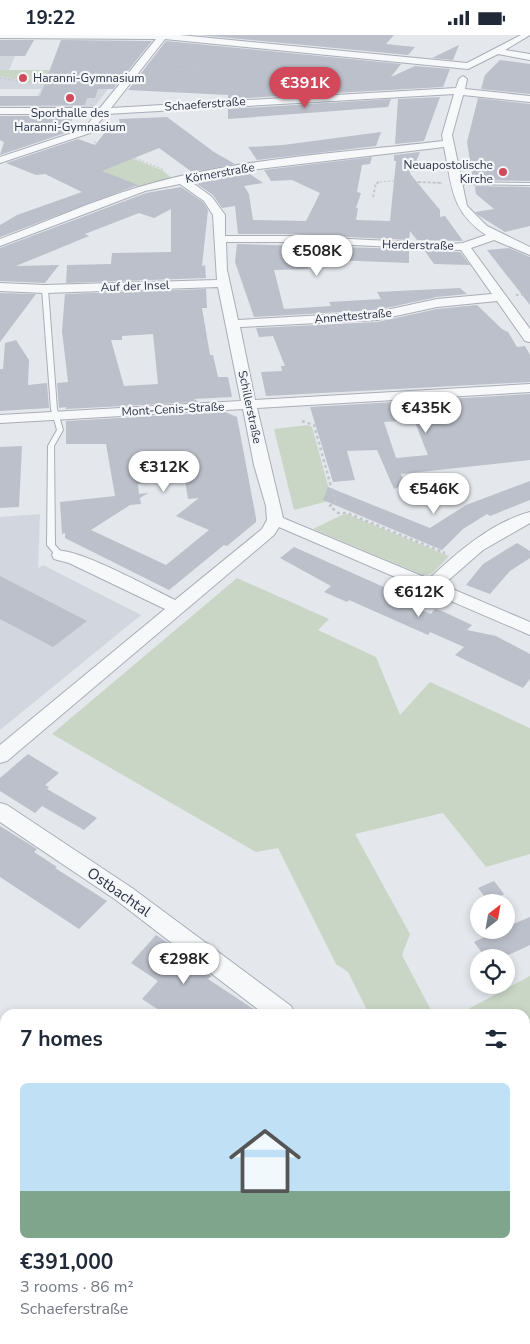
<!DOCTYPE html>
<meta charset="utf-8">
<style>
:root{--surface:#fff;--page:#f2f2f3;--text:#1f2937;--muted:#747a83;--line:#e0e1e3;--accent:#d1495b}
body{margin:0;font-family:"Nunito Sans",sans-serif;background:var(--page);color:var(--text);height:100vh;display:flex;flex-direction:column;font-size:19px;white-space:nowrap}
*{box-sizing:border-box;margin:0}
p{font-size:16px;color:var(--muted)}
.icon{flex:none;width:28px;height:28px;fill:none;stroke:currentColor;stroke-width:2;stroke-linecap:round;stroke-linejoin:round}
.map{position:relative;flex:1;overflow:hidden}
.drawer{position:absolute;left:0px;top:974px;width:530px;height:336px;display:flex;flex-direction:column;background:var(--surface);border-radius:15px 15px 0 0;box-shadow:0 2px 8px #0003}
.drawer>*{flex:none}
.needle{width:32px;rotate:31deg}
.tools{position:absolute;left:470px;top:859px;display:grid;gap:10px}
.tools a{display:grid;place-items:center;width:45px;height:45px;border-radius:50%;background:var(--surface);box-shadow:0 2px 8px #0003;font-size:25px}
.price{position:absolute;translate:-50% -42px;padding:0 11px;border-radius:18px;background:#fff;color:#222;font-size:16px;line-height:32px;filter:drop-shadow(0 1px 2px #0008)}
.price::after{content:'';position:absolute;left:50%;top:30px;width:15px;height:11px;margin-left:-8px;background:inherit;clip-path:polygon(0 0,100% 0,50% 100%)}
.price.current{background:var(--accent);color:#fff}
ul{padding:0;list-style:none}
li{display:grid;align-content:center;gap:10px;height:265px;padding:0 20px}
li+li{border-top:1px solid var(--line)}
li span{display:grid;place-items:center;height:155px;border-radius:8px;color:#555}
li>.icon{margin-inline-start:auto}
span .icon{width:90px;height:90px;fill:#fffc;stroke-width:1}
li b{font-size:21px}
h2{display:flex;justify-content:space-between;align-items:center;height:60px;padding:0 20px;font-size:21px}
.status{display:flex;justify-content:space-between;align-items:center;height:35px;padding:0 25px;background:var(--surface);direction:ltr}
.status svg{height:14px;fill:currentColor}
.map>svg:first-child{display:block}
</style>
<div class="status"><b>19:22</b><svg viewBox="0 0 49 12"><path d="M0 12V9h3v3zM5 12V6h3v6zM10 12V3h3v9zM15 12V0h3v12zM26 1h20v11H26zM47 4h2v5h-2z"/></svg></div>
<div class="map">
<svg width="530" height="1309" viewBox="0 0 530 1309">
<rect width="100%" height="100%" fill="#e4e7ec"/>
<g fill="#d2d6de">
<path d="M0,21H15L9,35H50L44,51L108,54L94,72H33L41,54H0Z"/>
<path d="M40,479L38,533L43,530L141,580L0,695V482Z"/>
</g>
<g fill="#c9d6c5">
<path d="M0,35H50L44,50L0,41Z"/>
<path d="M129,122L162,135L173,144L137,152L97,134Z"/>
<path d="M308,390L312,392L332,465L294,475L274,394Z"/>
<path d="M347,479L449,521L433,538L423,540L313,494L342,480Z"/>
<path d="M237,543L329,584L318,595L376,622L400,680L430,647L530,693V819L486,832L443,778L355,799L410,899L402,920L433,979H369L348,937L336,929L278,813L256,817L52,699Z"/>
<path d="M530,941V1127L525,1124V979H459Z"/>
</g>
<g fill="#bbc0ca" fill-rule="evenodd">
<path d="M199,0H394L386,9L415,12L408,20Z"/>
<path d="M0,5H34L25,21H0Z"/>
<path d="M61,5L152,6L113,54H98L95,63H87L85,70L0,71V61H40Z"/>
<path d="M166,6L401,29L391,42L415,31L450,34L443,52L228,64V60L128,55Z"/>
<path d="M459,10L453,25L432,23Z"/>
<path d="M500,25L530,29V59L481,54L485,40Z"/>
<path d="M440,62L424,106L395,109L398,64Z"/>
<path d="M478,63L530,69V146L473,145L467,107Z"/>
<path d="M391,64L388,72L228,84V74Z"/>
<path d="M0,81H73L68,97L0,120L4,107L0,105Z"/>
<path d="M167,82L214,117L235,129L192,137L159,113L102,136L138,150L0,202V190L17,180L82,157L45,139L36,140L6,128L78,104L95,110L107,95L121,96L119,84Z"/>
<path d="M381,97L376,111L257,125L248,112L283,110Z"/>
<path d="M420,117L412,137L409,135L411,140L440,175V182L445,181L463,206L417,205L410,196L409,205L289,199H238L235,171L222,173L213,160L197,149L206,146L204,145L247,137L263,148L244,151L249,159L253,185L306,186L320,158L292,145L271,146L264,135L372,122L370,129L362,130L357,157L361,158L356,173H358L356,185L390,186L396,126H394V120Z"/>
<path d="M475,151L530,152V191L505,197L478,180L475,177L494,174L476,159Z"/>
<path d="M181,152L203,167L208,175L202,231L205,230L206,243L66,248L67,230L111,229L112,218L171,217V174L154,183L139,178L85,199L89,201L16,231L59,230L45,248L0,246V213L146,158Z"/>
<path d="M237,209L409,214V228L306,224L308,234L274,235L284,274L331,271L329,267L381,264L377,257L460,253L467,259L437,262L377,275L254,282L235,227Z"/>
<path d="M509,213L530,222V270L487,215Z"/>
<path d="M424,215L460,217L470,230L434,229Z"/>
<path d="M206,254L207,273H202L210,320H213L218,342H228L232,362L194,364L199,367L66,374V372L59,373L57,348L68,347L62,296L65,259ZM153,299L158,349L124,351L111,305H122V301Z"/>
<path d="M0,258L36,259L0,307Z"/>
<path d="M477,270L502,294L508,297L517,312L525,311L530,320V347L266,361L261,337L282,336L281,331H285L273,301L259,302L256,293L377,287L437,274Z"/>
<path d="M16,305L29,325L28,350L47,348L49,373L0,376V334H3L5,308Z"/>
<path d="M530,359V425L401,439L405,450L394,454L377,415L347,416L355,445L333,447L310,372ZM414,385L428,420L396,423L384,387Z"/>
<path d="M225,377L237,382L256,483V487L227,511L224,510L169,555L65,503V498L62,499L60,467L115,461L106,409H66V386ZM185,445L188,464L199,463L176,481L209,495L166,530L91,495L130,470L141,469L140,463L148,458L139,459L138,449Z"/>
<path d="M22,411L19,472L0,473V412Z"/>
<path d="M530,446V465L490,481L487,479L463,494L442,515L323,465L328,452L430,493L466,470Z"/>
<path d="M517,508L530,516V523L510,536L490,559L466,550L483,529Z"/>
<path d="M294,512L404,561L400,565L431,579L435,574L444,577L472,590L467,595L496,601L530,619V644L523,653L455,620L464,612L430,597L428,600L349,565L347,567L324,557L331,551L280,523Z"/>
<path d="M0,541L87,586L53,612L0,584Z"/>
<path d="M28,719L59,738L45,750L49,752L47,754L97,783L84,795L42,771L35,778L0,756V743Z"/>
<path d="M0,791L37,814L34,817L57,832L55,833L107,866L79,894L0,842Z"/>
<path d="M494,846L504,859L489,867L478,853Z"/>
<path d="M530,882V910L504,922H485L474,907L500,895H506V892Z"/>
<path d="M156,900L174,912L171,916L211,941L208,944L261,979H165L142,964L158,946L131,928Z"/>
</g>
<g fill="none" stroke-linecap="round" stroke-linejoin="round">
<g stroke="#a9aeb7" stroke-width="2">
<g id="service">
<path d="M458,147L530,148V150L456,149V147Z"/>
<path d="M45,252L48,254L57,374L63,395L54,411L55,510L64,520L60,522H57L47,510L48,411L57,395L51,374L42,254Z"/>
</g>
</g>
<g stroke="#a9aeb7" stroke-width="2">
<g id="minor">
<path d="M0,0H180L467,28L521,0H530L505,15L530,19V25L498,19L468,34L165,4L111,73L456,53L459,44L463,41L467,44L465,54L530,61V67L463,60L452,100L467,171L487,191L530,212V220L494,205L471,213L530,294V307L525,306L497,266L437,272L377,285L240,292L255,365L530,349V357L257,373L283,483L429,544C456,518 492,487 530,477V488L483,515L443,550L530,587V600L279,492L274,500L7,726L0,728V710L165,574L69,528L54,524L52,520L54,516C75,511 152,554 175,565L262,494L267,485L266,471L254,430L243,374L0,388V380L241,366L218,252L45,258L0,256V248L45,250L217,245L213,180L204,166L180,149L145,156L0,211V204C46,187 92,166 139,152C235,123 343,118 443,106L442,100L454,59L106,79L90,98L0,128V122L84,94L96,79H0V73H100L156,4L0,3ZM444,112C452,150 450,176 486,200L463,208L451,209L289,201H225V180L212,162L190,146L232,137ZM226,207H289L461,215L492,259L437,264L377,277L238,285L227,235Z"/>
<path d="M0,768L7,770L132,853L291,971L295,979H264L116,865L0,787Z"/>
</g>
</g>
<g stroke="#a9aeb7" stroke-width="2">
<g id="secondary">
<path d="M0,1089L5,1091V1129L0,1127Z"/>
<path d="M234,1305H278L279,1309H235Z"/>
</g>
</g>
<g stroke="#c2c5cb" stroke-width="1" stroke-dasharray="2 2" stroke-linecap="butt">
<path d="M157,28L257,34L280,33"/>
<path d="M195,30L206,18"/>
<path d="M154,32L222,36L219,41L232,42L229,47L234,56"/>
<path d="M238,32L248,23"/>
<path d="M0,43L68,54"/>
<path d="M94,107L165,135"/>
<path d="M376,148L387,146L442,148"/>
</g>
<g stroke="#c2c5cb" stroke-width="2" stroke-dasharray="2.5 2.5" stroke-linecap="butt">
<path d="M418,147L442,148"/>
<path d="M373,162L376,148L381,147"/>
<path d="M516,260L530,259"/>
</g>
<path stroke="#c2c5cb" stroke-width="2.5" stroke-dasharray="3 3" stroke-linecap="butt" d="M302,386L314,390L335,466L330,471L338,478H347L445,518"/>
<path stroke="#c2c5cb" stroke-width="4.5" stroke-dasharray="5 5" stroke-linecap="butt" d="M525,1111L530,1114"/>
<use href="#service" fill="#f7f8fa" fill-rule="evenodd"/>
<use href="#minor" fill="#f7f8fa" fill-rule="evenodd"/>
<use href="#secondary" fill="#fff" fill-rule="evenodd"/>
</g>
<g fill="#d1495b" stroke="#f4f6f9" stroke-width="2">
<circle cx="23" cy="43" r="5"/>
<circle cx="70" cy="63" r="5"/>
<circle cx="503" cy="137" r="5"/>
</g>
<g text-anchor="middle" stroke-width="4.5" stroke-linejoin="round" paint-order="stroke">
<g font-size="12" fill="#2b3445" stroke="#f4f6f9" text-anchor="start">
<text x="33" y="47">Haranni-Gymnasium</text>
<text x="70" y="82" text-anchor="middle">Sporthalle des<tspan x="70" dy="14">Haranni-Gymnasium</tspan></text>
<text x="493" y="134" text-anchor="end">Neuapostolische<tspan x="493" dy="14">Kirche</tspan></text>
</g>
<g font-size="12" fill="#2b3445" stroke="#f4f6f9">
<text transform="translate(205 69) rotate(-4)" y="4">Schaeferstraße</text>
<text transform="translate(220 138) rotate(-10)" y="4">Körnerstraße</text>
<text transform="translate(418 210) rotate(1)" y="4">Herderstraße</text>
<text transform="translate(135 251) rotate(-2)" y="4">Auf der Insel</text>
<text transform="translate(353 281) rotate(-5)" y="4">Annettestraße</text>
<text transform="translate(250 372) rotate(78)" y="4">Schillerstraße</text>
<text transform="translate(173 374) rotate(-3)" y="4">Mont-Cenis-Straße</text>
</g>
<g font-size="15" fill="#2b3445" stroke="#f4f6f9">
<text transform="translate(119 857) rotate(35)" y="5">Ostbachtal</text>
</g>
</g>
</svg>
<div class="tools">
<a><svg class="needle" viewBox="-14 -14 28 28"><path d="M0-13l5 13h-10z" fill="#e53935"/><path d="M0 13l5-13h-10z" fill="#747a83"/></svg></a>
<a><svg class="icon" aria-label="locate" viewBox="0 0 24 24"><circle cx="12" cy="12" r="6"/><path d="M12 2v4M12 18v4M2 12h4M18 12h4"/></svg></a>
</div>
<b class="price current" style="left:305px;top:74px">€391K</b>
<b class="price" style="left:317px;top:242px">€508K</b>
<b class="price" style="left:426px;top:399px">€435K</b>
<b class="price" style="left:164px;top:458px">€312K</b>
<b class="price" style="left:434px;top:480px">€546K</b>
<b class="price" style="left:419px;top:583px">€612K</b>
<b class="price" style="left:184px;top:950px">€298K</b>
<section class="drawer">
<h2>7 homes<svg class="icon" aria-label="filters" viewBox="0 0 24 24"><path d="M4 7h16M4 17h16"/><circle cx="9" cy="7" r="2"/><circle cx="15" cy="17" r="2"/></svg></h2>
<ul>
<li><span style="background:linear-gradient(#bfe0f5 70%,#7fa58c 0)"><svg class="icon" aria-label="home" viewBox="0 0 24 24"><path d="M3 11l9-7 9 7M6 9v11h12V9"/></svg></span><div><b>€391,000</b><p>3 rooms · 86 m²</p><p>Schaeferstraße</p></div></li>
</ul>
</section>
</div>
